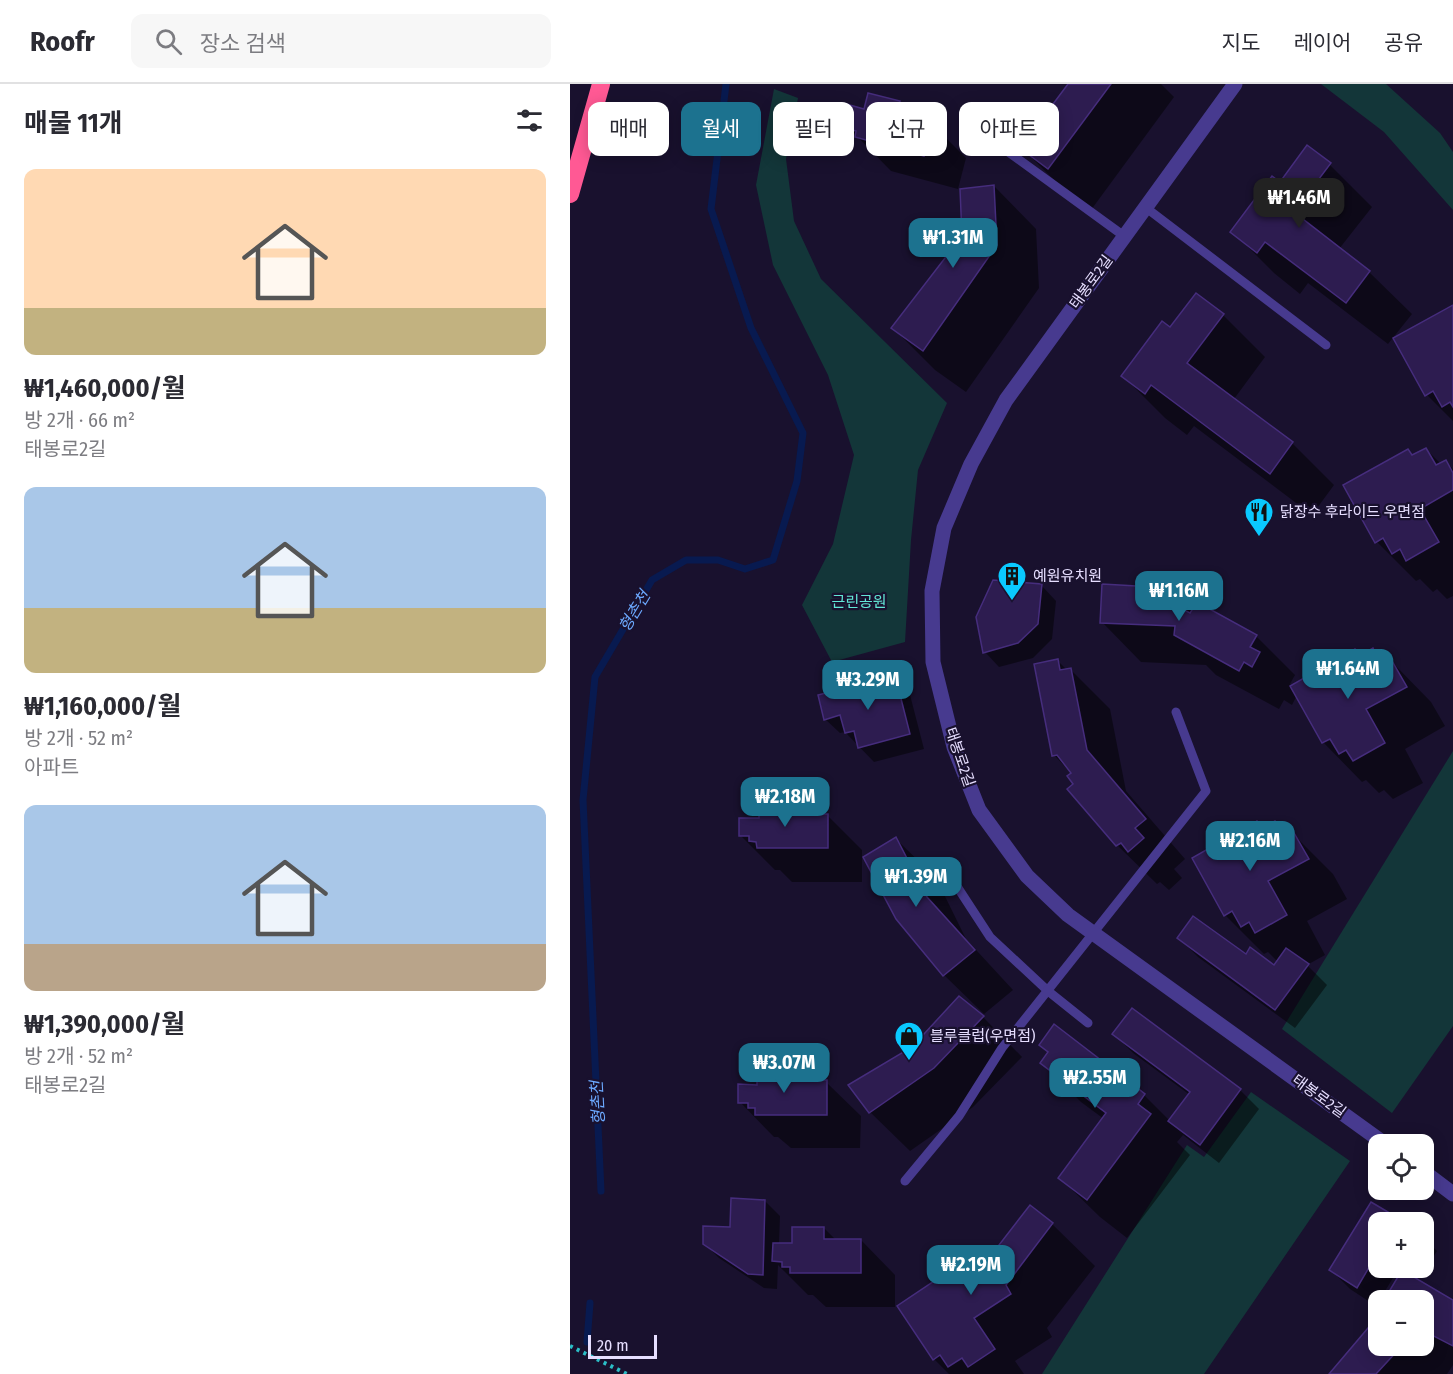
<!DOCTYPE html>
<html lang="ko">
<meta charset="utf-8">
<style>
:root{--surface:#fff;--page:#f7f7f7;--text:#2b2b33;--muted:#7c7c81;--line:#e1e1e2;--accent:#1c728f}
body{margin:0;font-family:"Fira Sans Condensed","Noto Sans KR",sans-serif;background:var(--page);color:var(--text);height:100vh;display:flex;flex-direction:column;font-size:22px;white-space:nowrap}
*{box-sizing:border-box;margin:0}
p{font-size:20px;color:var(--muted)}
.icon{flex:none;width:33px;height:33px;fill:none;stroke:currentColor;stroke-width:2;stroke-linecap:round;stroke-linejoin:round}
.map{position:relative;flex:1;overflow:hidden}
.side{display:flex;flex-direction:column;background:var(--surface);width:570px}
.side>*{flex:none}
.banner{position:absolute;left:18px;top:18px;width:570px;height:54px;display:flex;gap:12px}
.fabs{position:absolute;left:798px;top:1050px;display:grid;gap:12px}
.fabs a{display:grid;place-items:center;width:66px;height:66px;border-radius:12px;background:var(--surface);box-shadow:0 3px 15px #0003;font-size:30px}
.scale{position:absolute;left:18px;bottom:15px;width:69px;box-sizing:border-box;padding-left:6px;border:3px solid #e6deff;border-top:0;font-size:16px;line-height:21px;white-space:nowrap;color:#e6deff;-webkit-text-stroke:4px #19112e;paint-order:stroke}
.price{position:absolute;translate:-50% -51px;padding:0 14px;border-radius:12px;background:var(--accent);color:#fff;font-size:20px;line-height:39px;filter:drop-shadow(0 2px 3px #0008)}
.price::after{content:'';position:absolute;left:50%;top:36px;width:18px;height:14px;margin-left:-9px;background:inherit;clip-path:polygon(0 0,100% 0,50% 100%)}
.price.current{background:#222;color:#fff}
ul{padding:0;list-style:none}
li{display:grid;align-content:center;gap:12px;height:318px;padding:0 24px}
li span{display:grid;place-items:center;height:186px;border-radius:12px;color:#555}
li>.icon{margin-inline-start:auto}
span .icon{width:108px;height:108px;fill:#fffc;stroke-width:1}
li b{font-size:26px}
h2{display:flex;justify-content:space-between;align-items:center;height:72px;padding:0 24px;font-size:26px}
.tag{padding:0 21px;border-radius:12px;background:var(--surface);box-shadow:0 3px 15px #0003;font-size:21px;line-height:54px}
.tag.current{background:var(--accent);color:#fff}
header{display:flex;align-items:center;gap:36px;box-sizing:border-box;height:84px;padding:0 30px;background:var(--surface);border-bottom:2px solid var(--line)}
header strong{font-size:28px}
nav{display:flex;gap:33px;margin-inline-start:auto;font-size:21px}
.search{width:420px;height:54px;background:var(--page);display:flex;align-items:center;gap:15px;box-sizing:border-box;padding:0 21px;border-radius:12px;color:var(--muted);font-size:22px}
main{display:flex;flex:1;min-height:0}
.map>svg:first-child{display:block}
</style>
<header>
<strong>Roofr</strong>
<div class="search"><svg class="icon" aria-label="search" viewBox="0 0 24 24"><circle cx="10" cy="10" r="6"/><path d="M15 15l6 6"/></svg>장소 검색</div>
<nav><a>지도</a><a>레이어</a><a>공유</a></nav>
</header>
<main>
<section class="side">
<h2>매물 11개<svg class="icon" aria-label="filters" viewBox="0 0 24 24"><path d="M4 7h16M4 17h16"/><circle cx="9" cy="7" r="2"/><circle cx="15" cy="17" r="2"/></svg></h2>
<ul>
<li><span style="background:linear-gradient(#ffd9b3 75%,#c2b280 0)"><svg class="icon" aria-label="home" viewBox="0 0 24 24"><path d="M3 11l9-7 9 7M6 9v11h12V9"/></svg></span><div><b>₩1,460,000/월</b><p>방 2개 · 66 m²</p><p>태봉로2길</p></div></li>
<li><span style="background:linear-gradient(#a9c7e8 65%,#c2b280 0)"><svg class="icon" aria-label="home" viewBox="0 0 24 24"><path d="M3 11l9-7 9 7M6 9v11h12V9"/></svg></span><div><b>₩1,160,000/월</b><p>방 2개 · 52 m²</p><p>아파트</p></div></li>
<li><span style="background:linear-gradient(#a9c7e8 75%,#b9a48a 0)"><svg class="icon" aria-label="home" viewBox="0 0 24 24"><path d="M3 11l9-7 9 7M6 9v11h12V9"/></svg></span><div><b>₩1,390,000/월</b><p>방 2개 · 52 m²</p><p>태봉로2길</p></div></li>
</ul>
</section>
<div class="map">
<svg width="883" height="1290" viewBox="0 0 883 1290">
<rect width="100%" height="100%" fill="#19112e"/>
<g fill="#133639">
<path d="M751,0H816L870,49L883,68V126L814,48Z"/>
<path d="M204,5L228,14L216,75L224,137L251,195L377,319L348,386L341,456L335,558L262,578L232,521L263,460L284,371L258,291L203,181L186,101Z"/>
<path d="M883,667V942L822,1029L712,945Z"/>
<path d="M681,1008L780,1077L634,1290H472L617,1061L634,1073Z"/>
</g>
<g fill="#0007">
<path d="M500,0H591L604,13L521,126L494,106L452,64Z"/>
<path d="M329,19L346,36L362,40L396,74L388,105L321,87L272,37Z"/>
<path d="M760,81L802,123L769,165L799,188L842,230L818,260L738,199L730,210L704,189L662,147L710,100Z"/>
<path d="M424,102L466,145L469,204L396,308L365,286L323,244L393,152Z"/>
<path d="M883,222V337L857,311Z"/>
<path d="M653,231L695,273L664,315L722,359L764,401L742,431L624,342L617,351L595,334L553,292L601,245Z"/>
<path d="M856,365L871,380L876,378L883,385V512L877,515L867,505L863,508L850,495L846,497L807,458L838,366L844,372Z"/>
<path d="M472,502L486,517L482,555L463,574L429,583L415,568Z"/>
<path d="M600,505L623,528L686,552L725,591L720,600L722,602L785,567L791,573L803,566L817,581L822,578L861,618L875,642L835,665L853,699L823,715L814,706L809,709L796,696L792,698L753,658L727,611L722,621L714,616L709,625L646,591L636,581L571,578L532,538Z"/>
<path d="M488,577L497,586H501L540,625L556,707L615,775L604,785L612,794L599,806L590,798L587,800L547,761L506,700L502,690L484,671Z"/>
<path d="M324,593L339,607L354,665L304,678L275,648L270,649L255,635Z"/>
<path d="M220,719L232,731H257L292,766V798H222L210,786H205L171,752Z"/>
<path d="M687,739L693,745L704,739L719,753L724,751L763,790L777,815L737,837L755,871L737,881L757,901L725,944L628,873L609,854L676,873L704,883L708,878L698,868L694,870L655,831Z"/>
<path d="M326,755L366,794L396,855L443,906L414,930L374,891L327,834Z"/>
<path d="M389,914L413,933L452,973L403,1023L340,1067L300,1028L342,964Z"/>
<path d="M484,942L574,1011L600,1037L620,1011L563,969L544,950L670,1006L689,1025L649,1079L613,1051L607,1058L620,1071L557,1154L530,1133L490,1094L534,1035L511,1018L472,979L479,969Z"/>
<path d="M219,986L231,998H256L291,1032L290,1064H221L208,1053H204L170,1018Z"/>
<path d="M195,1117L210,1132L209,1160H223L254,1144L266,1156H291L325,1191V1223H256L243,1211H238L208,1181L207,1205L194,1204L149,1174L134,1159L161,1144Z"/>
<path d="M801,1120L832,1138H808V1184H829L806,1222L780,1205L761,1186Z"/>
<path d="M460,1123L482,1140L525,1182L477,1244L482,1253L445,1277L454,1290H379L364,1275L393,1187L412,1185Z"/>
<path d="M854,1154L867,1167L853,1189L844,1184H854Z"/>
<path d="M832,1188L883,1217V1281L877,1290H761L800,1244L808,1229V1262H854V1216H816Z"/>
</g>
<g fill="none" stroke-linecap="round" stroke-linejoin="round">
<g stroke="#081a50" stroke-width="7">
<path d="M31,1107L13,716L25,593L82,496L116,476H148L175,485L203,476L227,397L233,349L181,244L141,125L156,0"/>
<path d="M17,1258L20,1219"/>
</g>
</g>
<g fill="#2d1c50" stroke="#462d7d" stroke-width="1.5">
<path d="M498,0H541L478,85L450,64Z"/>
<path d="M298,9L330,17L327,29L362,39L354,72L285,53L286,47L279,45L280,40L271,38L276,20L294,25Z"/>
<path d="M737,61L761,79L724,128L800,187L776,219L695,158L687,169L660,148L702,92L710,98Z"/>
<path d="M424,101L427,161L353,267L321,244L392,152L390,105Z"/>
<path d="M626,209L654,230L617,279L723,358L700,390L581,301L575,310L551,292L592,237L600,243Z"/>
<path d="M883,221V323L880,318L872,323L863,307L855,312L823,254Z"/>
<path d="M856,364L866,381L876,376L883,389V406L850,425L869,458L836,477L830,465L822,470L813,454L805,459L773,401L838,365L842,371Z"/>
<path d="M423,496L472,500L468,540L448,559L413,569L406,533Z"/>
<path d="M532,500L601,504V519L620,529L627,518L687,551L680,563L690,568L682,583L674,578L669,587L604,551L605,542L530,539Z"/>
<path d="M803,564L812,582L822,577L837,603L796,625L815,659L783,677L776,666L769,670L760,655L752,659L720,602L785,565L789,572Z"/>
<path d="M488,575L490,586L501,584L517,666L576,735L565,744L574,754L558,768L551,759L546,762L497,705L503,700L497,692L501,689L487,671L482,672L464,580Z"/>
<path d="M325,591L340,650L288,664L284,647L275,649L270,631L254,636L248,611Z"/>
<path d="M189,717H221V730H258V764H187L186,758L179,757V752H169V734H189Z"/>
<path d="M687,737L691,744L705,737L715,754L724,749L739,775L698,797L717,831L685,849L679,838L671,843L662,827L654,832L622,774Z"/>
<path d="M326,753L357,813L405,866L373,892L326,835L293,773Z"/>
<path d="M623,832L676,870L680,863L704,881L716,864L739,880L705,926L607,854Z"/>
<path d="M389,912L414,932L364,984L299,1029L278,1001L342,963Z"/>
<path d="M562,924L671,1005L630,1061L598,1037L620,1008L542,950Z"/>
<path d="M484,940L575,1010L568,1020L581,1030L517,1116L488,1094L536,1029L470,979L478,968L469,961Z"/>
<path d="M187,984H219L220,996H257V1031H185V1024H178V1019H168V1000L187,1001Z"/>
<path d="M161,1114L195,1116L193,1191L178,1190L133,1160V1142L160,1143Z"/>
<path d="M801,1118L835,1138H808V1168L787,1204L759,1186Z"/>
<path d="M460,1121L483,1139L436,1201L441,1210L404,1234L425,1265L398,1283L392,1274L378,1283L370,1271L363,1276L327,1222L388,1181L393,1185L401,1175L412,1183Z"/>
<path d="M222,1143H254V1155H291V1189H220V1183H212V1178L202,1177L203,1159H222Z"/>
<path d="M832,1186L883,1216V1262L854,1247V1216H814Z"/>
<path d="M808,1226V1262H831L829,1265L806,1290H759L798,1244Z"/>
</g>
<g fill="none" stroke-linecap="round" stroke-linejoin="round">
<path stroke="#2bbdc6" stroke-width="4" stroke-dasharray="3 4.5" stroke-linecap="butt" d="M0,1262L57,1290"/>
<g stroke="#473a8f" stroke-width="9">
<path d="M426,59L554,152"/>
<path d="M575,123L756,261"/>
<path d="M375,784L420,853L478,907L518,939"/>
<path d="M335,1097L389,1032L432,964L636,707L606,628"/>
</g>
<g stroke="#473a8f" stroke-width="15">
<path d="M665,0L436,316L401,380L374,444L362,507L363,578L384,663L409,726L457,792L498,831L815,1060"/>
<path d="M854,1088L883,1110"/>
</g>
<path stroke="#ff5994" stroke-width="18" d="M0,110L31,0"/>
</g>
<defs>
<g id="restaurant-pin" transform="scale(1.5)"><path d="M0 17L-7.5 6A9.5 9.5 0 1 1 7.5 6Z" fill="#0ac9ff" stroke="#19112e"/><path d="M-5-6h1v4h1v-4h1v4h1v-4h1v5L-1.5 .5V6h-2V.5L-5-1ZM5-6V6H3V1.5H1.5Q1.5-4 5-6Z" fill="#111"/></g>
<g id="building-pin" transform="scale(1.5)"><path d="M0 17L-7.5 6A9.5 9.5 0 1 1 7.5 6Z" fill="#0ac9ff" stroke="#19112e"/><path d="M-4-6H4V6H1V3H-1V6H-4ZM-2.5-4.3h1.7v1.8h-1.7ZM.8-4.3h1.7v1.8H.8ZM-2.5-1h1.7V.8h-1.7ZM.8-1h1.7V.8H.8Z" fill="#111"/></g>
<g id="shop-pin" transform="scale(1.5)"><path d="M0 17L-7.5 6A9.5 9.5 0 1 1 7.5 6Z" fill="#0ac9ff" stroke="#19112e"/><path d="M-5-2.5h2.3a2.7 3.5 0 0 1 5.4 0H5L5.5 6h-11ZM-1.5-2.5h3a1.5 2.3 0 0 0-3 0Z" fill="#111"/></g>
</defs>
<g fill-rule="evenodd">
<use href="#restaurant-pin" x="689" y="428"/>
<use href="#building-pin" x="442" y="492"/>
<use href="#shop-pin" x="339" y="952"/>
</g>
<g text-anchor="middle" stroke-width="4.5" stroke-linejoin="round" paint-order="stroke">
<g font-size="15" fill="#e6deff" stroke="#19112e">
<text transform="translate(521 198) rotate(-54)" y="5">태봉로2길</text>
<text transform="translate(390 673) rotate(71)" y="5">태봉로2길</text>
<text transform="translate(749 1012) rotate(36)" y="5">태봉로2길</text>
</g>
<g font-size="15" fill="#e6deff" stroke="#19112e" text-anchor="start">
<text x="710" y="433">닭장수 후라이드 우면점</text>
<text x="463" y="497">예원유치원</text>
<text x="360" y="957">블루클럽(우면점)</text>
</g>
<g font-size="15" fill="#62e7d6" stroke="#19112e">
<text x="289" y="523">근린공원</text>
</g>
<g font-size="16" font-style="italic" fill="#6ca9ff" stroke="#19112e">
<text transform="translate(64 527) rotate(-59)" y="6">형촌천</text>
<text transform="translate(27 1019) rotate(-93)" y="6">형촌천</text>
</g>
</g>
</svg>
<div class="fabs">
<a><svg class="icon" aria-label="locate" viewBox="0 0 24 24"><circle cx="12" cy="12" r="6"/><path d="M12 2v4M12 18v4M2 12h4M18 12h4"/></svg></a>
<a>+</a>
<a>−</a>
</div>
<div class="scale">20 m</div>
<b class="price current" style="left:729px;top:145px">₩1.46M</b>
<b class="price" style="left:383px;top:185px">₩1.31M</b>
<b class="price" style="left:609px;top:538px">₩1.16M</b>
<b class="price" style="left:778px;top:616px">₩1.64M</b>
<b class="price" style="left:298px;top:627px">₩3.29M</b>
<b class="price" style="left:215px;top:744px">₩2.18M</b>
<b class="price" style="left:680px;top:788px">₩2.16M</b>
<b class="price" style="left:346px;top:824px">₩1.39M</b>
<b class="price" style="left:214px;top:1010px">₩3.07M</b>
<b class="price" style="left:525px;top:1025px">₩2.55M</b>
<b class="price" style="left:401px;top:1212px">₩2.19M</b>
<div class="banner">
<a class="tag">매매</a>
<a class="tag current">월세</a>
<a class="tag">필터</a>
<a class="tag">신규</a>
<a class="tag">아파트</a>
</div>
</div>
</main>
